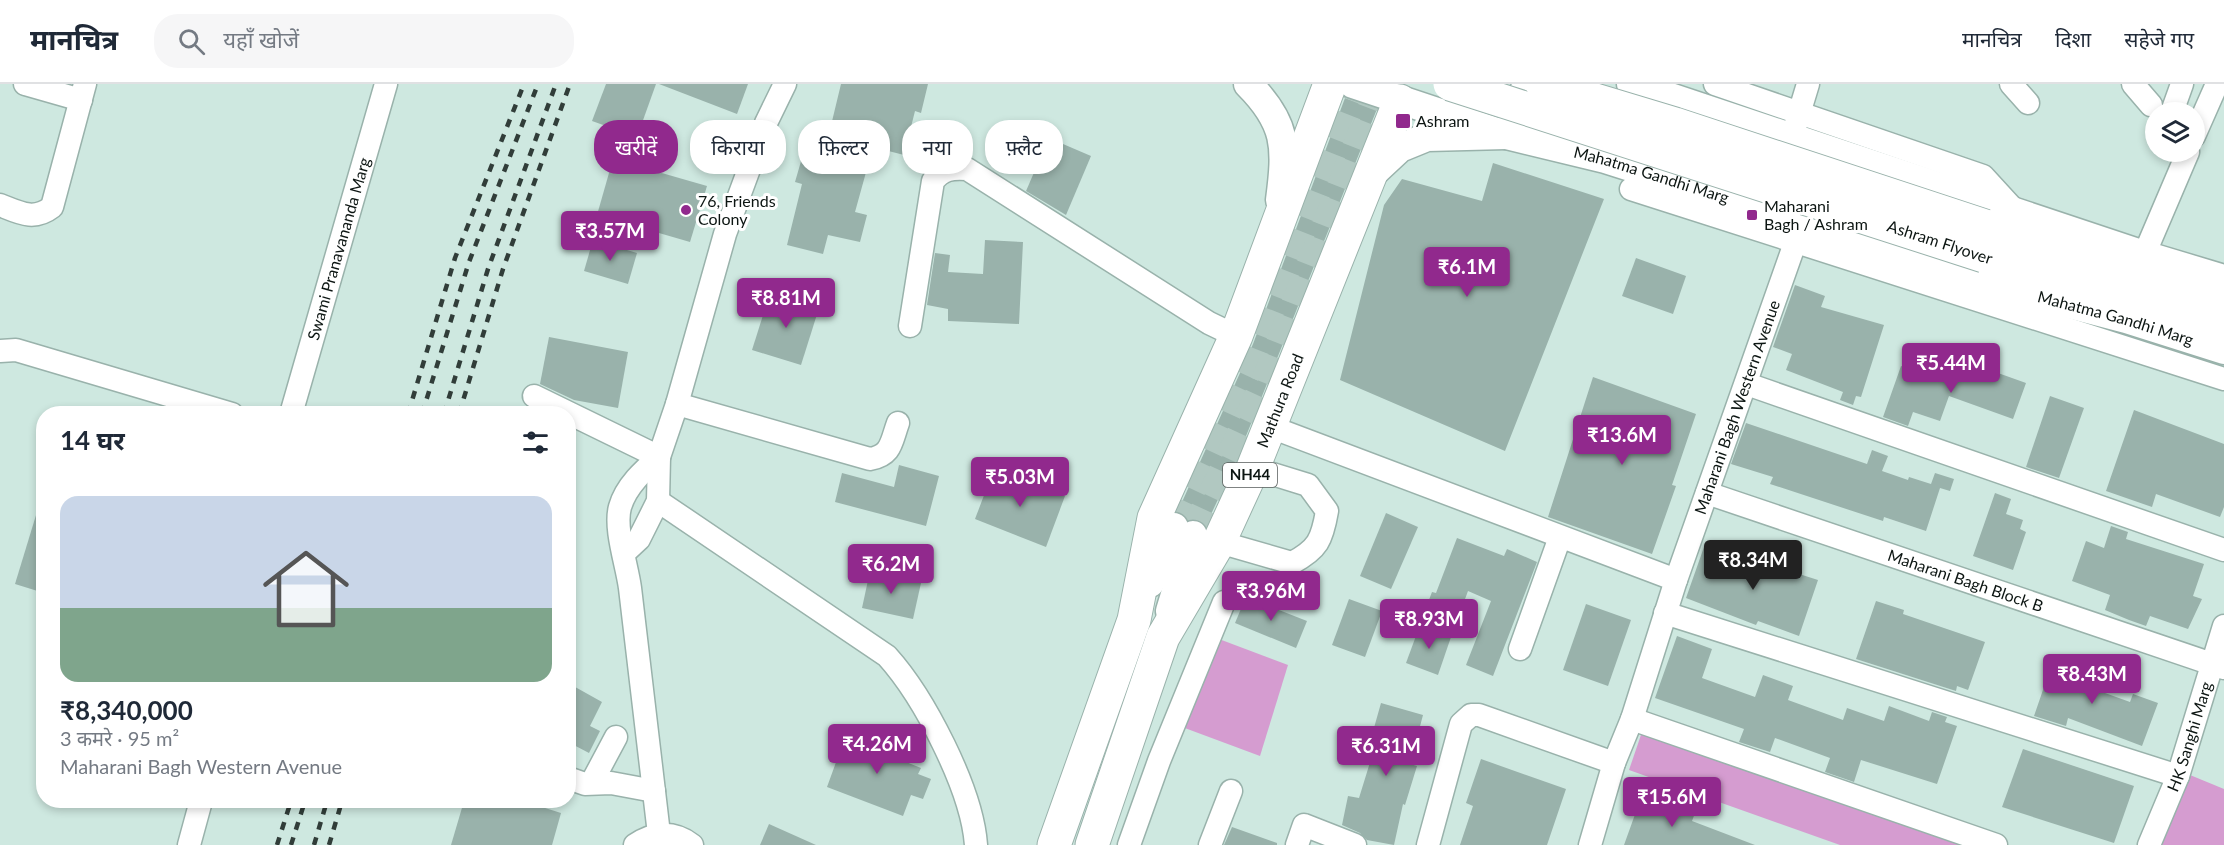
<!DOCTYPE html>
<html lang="hi">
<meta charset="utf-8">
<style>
:root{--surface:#fff;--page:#f6f6f7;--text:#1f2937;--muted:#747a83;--line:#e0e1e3;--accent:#91298d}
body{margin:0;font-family:Lato,"Noto Sans Devanagari",sans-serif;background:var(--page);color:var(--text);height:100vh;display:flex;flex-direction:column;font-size:22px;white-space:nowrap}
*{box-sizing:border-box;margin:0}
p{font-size:20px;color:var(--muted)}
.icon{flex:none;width:33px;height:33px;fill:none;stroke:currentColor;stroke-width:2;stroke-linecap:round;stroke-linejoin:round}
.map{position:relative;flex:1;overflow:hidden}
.sheet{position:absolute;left:36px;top:322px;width:540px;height:402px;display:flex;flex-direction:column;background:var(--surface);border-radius:24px;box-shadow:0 3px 9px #0003}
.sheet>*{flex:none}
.top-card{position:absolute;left:594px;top:36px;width:570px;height:54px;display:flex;gap:12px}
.fabs{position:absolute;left:2145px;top:18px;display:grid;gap:12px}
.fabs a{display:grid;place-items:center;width:60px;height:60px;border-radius:50%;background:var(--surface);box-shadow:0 3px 9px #0003;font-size:30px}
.price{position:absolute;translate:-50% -51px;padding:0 14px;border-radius:6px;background:var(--accent);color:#fff;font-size:20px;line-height:39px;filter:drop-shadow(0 2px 3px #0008)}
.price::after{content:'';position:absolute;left:50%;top:36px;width:18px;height:14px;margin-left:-9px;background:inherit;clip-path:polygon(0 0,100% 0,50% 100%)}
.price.selected{background:#222;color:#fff}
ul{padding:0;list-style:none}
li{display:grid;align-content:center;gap:12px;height:318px;padding:0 24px}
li+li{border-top:2px solid var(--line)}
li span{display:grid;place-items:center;height:186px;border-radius:18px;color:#555}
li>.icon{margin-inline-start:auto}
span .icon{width:108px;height:108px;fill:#fffc;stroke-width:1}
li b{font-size:26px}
h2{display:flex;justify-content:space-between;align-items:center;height:72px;padding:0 24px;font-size:26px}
.chip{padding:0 21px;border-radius:24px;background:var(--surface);box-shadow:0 3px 9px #0003;font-size:21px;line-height:54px}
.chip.selected{background:var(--accent);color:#fff}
header{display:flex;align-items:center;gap:36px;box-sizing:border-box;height:84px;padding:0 30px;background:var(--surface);border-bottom:2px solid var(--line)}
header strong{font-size:28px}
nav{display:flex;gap:33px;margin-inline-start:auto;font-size:21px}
.search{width:420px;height:54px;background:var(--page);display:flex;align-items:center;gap:15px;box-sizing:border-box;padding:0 21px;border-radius:24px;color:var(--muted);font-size:22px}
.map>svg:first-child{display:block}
</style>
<header>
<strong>मानचित्र</strong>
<div class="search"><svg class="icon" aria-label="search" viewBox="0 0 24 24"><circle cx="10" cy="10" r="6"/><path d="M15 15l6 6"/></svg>यहाँ खोजें</div>
<nav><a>मानचित्र</a><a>दिशा</a><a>सहेजे गए</a></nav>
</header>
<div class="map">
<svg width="2224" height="761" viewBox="0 0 2224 761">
<rect width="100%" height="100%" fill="#cee8e0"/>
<g fill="#d59cd0">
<path d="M1211,552L1288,581L1260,672L1174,640Z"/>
<path d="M1643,645L1971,761H1840L1629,686Z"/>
<path d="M2190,691L2224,705V761H2162Z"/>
</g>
<g fill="#99b2ab">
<path d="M606,0H656L637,53L592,37Z"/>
<path d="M659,0H748L737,30Z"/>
<path d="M841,0H928L921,29L915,27L904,71L873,63L855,128L867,131L860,158L828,151L823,170L787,161L802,100L795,98L808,53L827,58Z"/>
<path d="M1345,14L1377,25L1236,377L1206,441L1198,435H1188L1178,427L1253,260Z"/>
<path d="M1049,54L1091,72L1066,131L1026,107Z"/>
<path d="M613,75L707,102L690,158L597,131Z"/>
<path d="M1493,79L1604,115L1505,367L1340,296L1384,121L1402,95L1482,117Z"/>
<path d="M593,156L637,169L628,200L584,187Z"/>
<path d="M985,156L1023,158L1019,240L948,237V225L927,221L935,169L950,171L948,188L983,190Z"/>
<path d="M1636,174L1686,192L1673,230L1622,212Z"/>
<path d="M1795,201L1825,212L1821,223L1884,241L1861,313L1856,312L1853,321L1840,316L1843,308L1786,286L1792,270L1773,263Z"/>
<path d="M770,209L819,224L801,281L752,266Z"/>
<path d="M549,253L628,268L618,324L574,316L540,300Z"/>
<path d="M1932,281L1979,298L1984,284L2026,299L2013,335L1949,312L1940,337L1913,328L1908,342L1883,333L1901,282L1929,292Z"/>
<path d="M1593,293L1696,330L1672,401L1676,402L1652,470L1548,433Z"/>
<path d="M2050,312L2084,324L2059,394L2026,383Z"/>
<path d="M2134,326L2224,360V423L2220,433L2156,410L2152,423L2106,407Z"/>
<path d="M1746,339L1867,380L1872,366L1888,372L1882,387L1908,396L1909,393L1931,400L1935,389L1954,395L1950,407L1940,404L1926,447L1884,433L1883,437L1770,400L1773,393L1731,380Z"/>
<path d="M899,381L939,392L926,442L835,418L842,389L894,403Z"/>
<path d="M994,385L1065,412L1046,463L975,435Z"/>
<path d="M1995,409L2011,415L2006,430L2023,436L2020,445L2026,448L2013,486L1973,472Z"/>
<path d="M40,418L44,419V509L15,500Z"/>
<path d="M1386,429L1418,443L1391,505L1360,492Z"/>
<path d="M2111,442L2128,448L2126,455L2204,480L2193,512L2202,515L2188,545L2150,532L2146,542L2129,536L2105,526L2110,511L2072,497L2086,457L2104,464Z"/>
<path d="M1457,454L1504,472L1507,465L1537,478L1493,592L1466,581L1491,517L1468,507L1458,534L1427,521L1432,508L1436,509Z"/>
<path d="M1704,463L1747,479L1749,474L1818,496L1799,552L1758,537L1756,541L1686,514Z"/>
<path d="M870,487L921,499L913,535L862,524Z"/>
<path d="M1246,513L1307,537L1296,564L1235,539Z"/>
<path d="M1349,515L1382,527L1365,573L1332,561Z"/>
<path d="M1876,517L1904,526L1903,530L1985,558L1968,606L1957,602L1956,607L1856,575Z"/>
<path d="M1586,520L1631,536L1608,602L1563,586Z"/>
<path d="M1420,541L1451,553L1438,591L1406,579Z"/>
<path d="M1677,552L1712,565L1702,594L1755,613L1763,591L1793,602L1788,616L1843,636L1847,624L1884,637L1889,622L1929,637L1932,628L1947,633L1945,638L1957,642L1937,700L1861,676L1854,698L1825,688L1830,674L1775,654L1770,668L1739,658L1744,645L1655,614Z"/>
<path d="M2055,571L2087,582L2080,600L2130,618L2133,610L2158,619L2142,662L2068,634L2066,642L2034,632Z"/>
<path d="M568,599L602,618L590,642L600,647L589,669L568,658Z"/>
<path d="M1381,619L1423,631L1410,680L1417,682L1405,721L1403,720L1394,761L1367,756L1360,749L1342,741L1348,712L1359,714L1376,659L1370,658Z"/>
<path d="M847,648L904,669L901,676L921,684L918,690L931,695L923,715L911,711L903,732L827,703Z"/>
<path d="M2023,665L2134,702L2114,759L2002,723Z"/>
<path d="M1481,675L1566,705L1547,761H1460L1473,722L1466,719Z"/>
<path d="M1642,711L1695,729L1692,737L1755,761H1624Z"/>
<path d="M464,717H523L561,729L552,761H451Z"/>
<path d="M769,740L816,761H760Z"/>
<path d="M1232,743L1277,759V761H1224Z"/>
</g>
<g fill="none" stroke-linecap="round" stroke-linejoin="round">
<g stroke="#b1c8c1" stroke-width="28" stroke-dasharray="28 14" stroke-linecap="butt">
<path d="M1174,443L1246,289L1359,0"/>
<path d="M1193,451L1264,300L1381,0"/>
</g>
<g stroke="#99b2ab" stroke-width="25">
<g id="minor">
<path d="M25,0L81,16"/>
<path d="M1715,0L1983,92L2016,128"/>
<path d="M2011,0L2028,19"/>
<path d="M2133,0L2151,21"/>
<path d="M2172,28L2182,0"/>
<path d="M1795,43L1808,0"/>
<path d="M2194,52L2217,0"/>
<path d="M1631,105L2224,295"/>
<path d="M0,121C20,129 34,137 52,123L85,0"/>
<path d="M2144,171L2188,68"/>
<path d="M910,242L933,97C943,85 951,84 967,85L1209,239L1236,252"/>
<path d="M0,267L16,266L232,330"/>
<path d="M1747,300L2224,466"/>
<path d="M534,312L659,373"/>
<path d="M677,320L870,375C892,371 891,358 898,339"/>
<path id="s1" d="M291,330L386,0"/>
<path d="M1271,343L1676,496"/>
<path id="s2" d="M1707,409L2224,584"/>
<path d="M658,417L887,572C924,613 972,705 976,761"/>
<path d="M1219,458L1292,479C1318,465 1322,456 1327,427L1308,401L1253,384"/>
<path d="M624,469L639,455L658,417L659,373L677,320L725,150L766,39L785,0"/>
<path d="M1665,529L2178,692"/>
<path d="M1520,565L1560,453"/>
<path d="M1632,635L1996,761"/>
<path d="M568,694L585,700L611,699L654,707"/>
<path d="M592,698L616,653"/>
<path d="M659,750C649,668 640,586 630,504C627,481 614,444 620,423C626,402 644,386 659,373"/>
<path d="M189,761L201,717"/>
<path d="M635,761C653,748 674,747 692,761"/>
<path d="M1129,761L1159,677L1224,518"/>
<path d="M1210,761L1231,707"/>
<path d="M1297,761L1304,741L1355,761"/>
<path d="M1428,761L1461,640L1471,631H1479L1614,679"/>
<path id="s3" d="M1590,761L1614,679L1632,635L1676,496L1795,159"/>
<path id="s4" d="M2149,761L2178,692L2224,542"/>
</g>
</g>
<g stroke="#99b2ab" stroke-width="31">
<g id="major">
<path d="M1248,0C1287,39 1287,63 1280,116"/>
<path id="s5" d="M1353,0L1506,51L1605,75L2031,210L2126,235L2224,266"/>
<path d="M1631,0L2144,171L2224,195"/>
<path d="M1371,91L1400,64L1427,53L1506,51L1527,0"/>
<path d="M1150,499L1174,443"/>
<path d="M1170,527L1193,451"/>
</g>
</g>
<g stroke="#99b2ab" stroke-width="35">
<g id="highway">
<path d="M1985,142L2224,217"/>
<path d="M1984,172L2224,247"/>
<path d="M1054,761L1134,536L1154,434L1236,252L1330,0"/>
<path id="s6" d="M1092,761L1163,553L1219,458L1253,384L1400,17"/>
</g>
</g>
<use href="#minor" stroke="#fff" stroke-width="22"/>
<use href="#major" stroke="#fff" stroke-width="28"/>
<use href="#highway" stroke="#fff" stroke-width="33"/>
<g stroke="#313d39" stroke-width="4.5" stroke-dasharray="8 8" stroke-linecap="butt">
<path d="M408,330L455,174L524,0"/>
<path d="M422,330L469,178L538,0"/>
<path d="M444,330L488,185L556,0"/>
<path d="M459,330L503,185L570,0"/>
<path d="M277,761L291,717"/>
<path d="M291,761L305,717"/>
<path d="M314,761L327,717"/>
<path d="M329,761L342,717"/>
</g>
<g stroke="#99b2ab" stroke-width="35" stroke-linecap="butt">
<g id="highway-bridge">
<path d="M1450,0L1984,172"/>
<path d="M1542,0L1675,40L1985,142"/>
</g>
</g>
<use href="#highway-bridge" stroke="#fff" stroke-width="33"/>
</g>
<g fill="#91298d" stroke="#fff" stroke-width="2">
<rect x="1395" y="29" width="16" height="16" rx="3"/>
<circle cx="686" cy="126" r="6"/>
<rect x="1746" y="125" width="12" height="12" rx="3"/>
</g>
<g text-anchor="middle" stroke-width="6" stroke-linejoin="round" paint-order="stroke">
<rect fill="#fff" stroke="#555b59" stroke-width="1.5" x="1223" y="379" width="54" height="24" rx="4.5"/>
<g font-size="15" font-weight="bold" fill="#0c1512">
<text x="1250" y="396">NH44</text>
</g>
<g font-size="16" fill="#0c1512" stroke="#fff" text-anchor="start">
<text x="1416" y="43">Ashram</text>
<text x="698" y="123">76, Friends<tspan x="698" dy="18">Colony</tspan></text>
<text x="1764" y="128">Maharani<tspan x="1764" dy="18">Bagh / Ashram</tspan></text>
</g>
<g font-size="16" fill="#0c1512" stroke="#fff">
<text dy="6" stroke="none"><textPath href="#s5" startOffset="312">Mahatma Gandhi Marg</textPath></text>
<text transform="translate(1940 158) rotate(18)" y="6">Ashram Flyover</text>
<text dy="6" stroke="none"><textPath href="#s1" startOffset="172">Swami Pranavananda Marg</textPath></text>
<text dy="6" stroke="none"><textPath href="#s5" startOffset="798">Mahatma Gandhi Marg</textPath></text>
<text dy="6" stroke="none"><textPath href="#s6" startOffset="484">Mathura Road</textPath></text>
<text dy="6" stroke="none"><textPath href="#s3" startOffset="462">Maharani Bagh Western Avenue</textPath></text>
<text dy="6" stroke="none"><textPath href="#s2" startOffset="273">Maharani Bagh Block B</textPath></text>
<text dy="6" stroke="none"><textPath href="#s4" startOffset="116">HK Sanghi Marg</textPath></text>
</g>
</g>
</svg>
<div class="fabs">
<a><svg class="icon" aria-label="layers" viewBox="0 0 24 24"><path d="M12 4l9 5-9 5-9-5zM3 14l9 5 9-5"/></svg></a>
</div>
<b class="price" style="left:610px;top:178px">₹3.57M</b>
<b class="price" style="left:1467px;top:214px">₹6.1M</b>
<b class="price" style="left:786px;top:245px">₹8.81M</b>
<b class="price" style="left:1951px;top:310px">₹5.44M</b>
<b class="price" style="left:1622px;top:382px">₹13.6M</b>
<b class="price" style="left:1020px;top:424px">₹5.03M</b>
<b class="price selected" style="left:1753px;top:507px">₹8.34M</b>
<b class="price" style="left:891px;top:511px">₹6.2M</b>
<b class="price" style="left:1271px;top:538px">₹3.96M</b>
<b class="price" style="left:1429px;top:566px">₹8.93M</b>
<b class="price" style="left:2092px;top:621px">₹8.43M</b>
<b class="price" style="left:877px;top:691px">₹4.26M</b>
<b class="price" style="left:1386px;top:693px">₹6.31M</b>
<b class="price" style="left:1672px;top:744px">₹15.6M</b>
<div class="top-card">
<a class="chip selected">खरीदें</a>
<a class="chip">किराया</a>
<a class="chip">फ़िल्टर</a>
<a class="chip">नया</a>
<a class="chip">फ़्लैट</a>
</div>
<section class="sheet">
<h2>14 घर<svg class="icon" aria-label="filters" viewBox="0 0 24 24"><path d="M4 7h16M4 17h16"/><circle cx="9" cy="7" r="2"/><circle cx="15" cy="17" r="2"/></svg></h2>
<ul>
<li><span style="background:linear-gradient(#c9d6e8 60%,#7fa58c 0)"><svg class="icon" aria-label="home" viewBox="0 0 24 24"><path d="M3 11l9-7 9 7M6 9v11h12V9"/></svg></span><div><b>₹8,340,000</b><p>3 कमरे · 95 m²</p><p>Maharani Bagh Western Avenue</p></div></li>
</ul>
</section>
</div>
